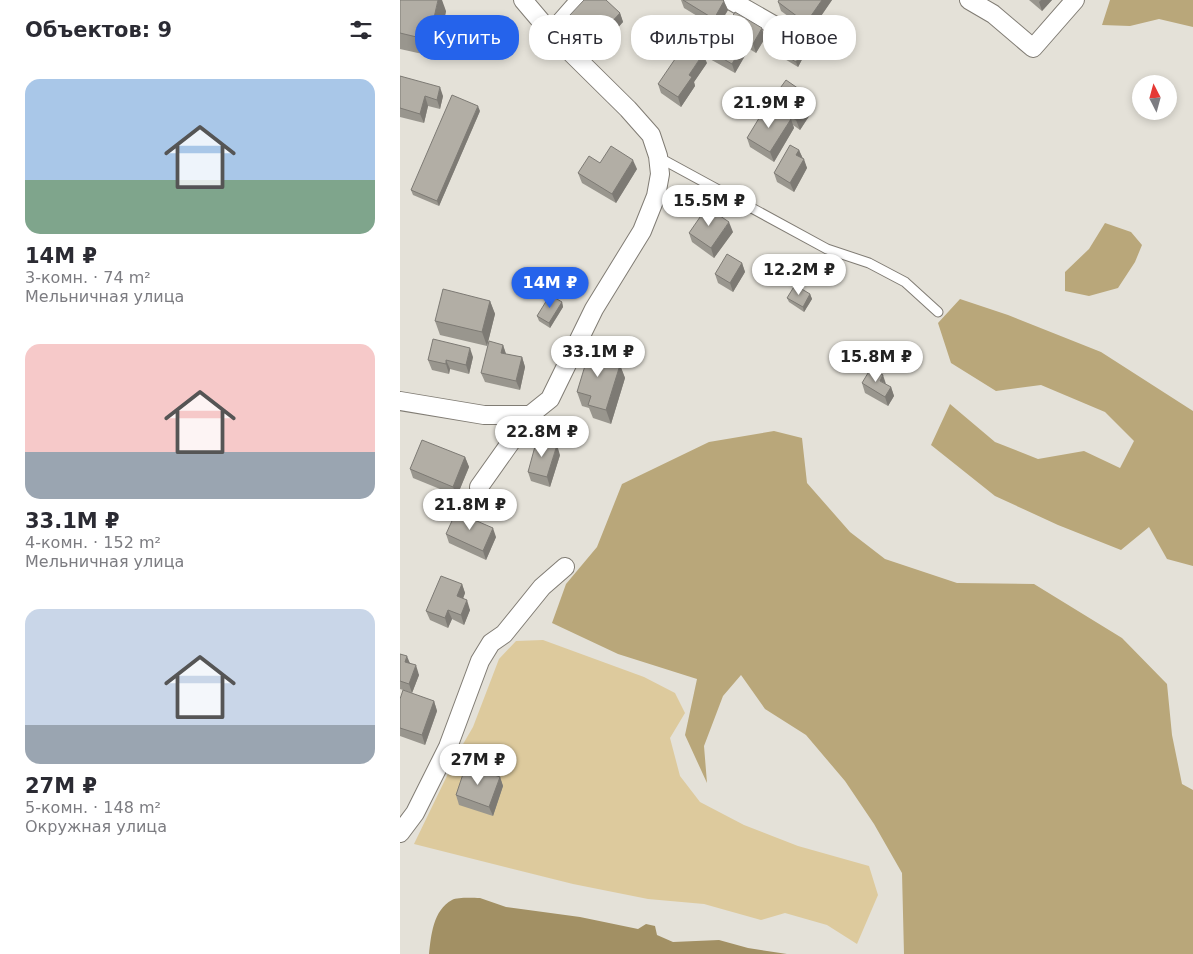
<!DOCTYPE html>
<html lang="ru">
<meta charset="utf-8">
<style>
:root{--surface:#fff;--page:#f7f7f7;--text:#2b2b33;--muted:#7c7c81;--accent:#2563eb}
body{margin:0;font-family:"DejaVu Sans",sans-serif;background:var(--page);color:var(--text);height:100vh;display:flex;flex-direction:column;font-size:19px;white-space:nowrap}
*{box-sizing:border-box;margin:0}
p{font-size:16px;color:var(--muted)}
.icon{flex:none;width:28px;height:28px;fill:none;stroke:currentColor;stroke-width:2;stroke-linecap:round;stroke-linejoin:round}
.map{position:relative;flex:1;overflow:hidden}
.side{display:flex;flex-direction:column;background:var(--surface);width:400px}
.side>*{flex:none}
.hud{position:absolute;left:15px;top:15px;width:475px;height:45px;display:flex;gap:10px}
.needle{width:32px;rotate:354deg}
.fabs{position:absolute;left:732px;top:75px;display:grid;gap:10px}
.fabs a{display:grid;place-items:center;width:45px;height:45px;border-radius:50%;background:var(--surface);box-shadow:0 2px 8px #0003;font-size:25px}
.price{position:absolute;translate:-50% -42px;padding:0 11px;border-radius:18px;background:#fff;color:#222;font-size:16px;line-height:32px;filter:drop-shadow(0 1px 2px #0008)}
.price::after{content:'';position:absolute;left:50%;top:30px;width:15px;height:11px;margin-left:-8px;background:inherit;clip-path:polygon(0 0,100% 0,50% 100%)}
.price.on{background:var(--accent);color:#fff}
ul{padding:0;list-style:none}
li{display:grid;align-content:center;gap:10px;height:265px;padding:0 25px}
li span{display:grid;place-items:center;height:155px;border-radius:15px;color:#555}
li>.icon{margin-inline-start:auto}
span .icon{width:90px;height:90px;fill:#fffc;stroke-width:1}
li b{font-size:21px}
h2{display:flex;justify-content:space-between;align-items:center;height:60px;padding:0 25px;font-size:21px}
.tag{padding:0 18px;border-radius:20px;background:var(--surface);box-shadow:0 2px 8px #0003;font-size:18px;line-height:45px}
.tag.on{background:var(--accent);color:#fff}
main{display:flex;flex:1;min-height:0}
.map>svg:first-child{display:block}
</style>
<main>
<section class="side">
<h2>Объектов: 9<svg class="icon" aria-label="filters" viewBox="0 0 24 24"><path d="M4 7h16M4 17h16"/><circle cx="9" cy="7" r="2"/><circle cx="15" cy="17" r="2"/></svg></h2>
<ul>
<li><span style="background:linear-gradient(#a9c7e8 65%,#7fa58c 0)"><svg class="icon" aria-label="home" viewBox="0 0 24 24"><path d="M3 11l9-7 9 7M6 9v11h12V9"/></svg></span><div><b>14M ₽</b><p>3-комн. · 74 m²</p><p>Мельничная улица</p></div></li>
<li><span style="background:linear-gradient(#f6c9c9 70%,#9aa5b1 0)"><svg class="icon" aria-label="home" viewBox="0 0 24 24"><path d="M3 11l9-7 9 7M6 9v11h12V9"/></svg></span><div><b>33.1M ₽</b><p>4-комн. · 152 m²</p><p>Мельничная улица</p></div></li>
<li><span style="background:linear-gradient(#c9d6e8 75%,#9aa5b1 0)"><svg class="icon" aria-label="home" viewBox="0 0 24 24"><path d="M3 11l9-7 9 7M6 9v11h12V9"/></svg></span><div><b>27M ₽</b><p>5-комн. · 148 m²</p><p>Окружная улица</p></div></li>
</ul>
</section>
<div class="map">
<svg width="793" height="954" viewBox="0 0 793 954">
<rect width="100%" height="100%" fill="#e4e1d8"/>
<path fill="#ddca9d" d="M143,640L244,677L275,693L285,713L270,738L280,776L300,802L344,825L398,846L469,866L478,895L457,944L427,925L385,913L361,920L304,904L248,899L173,884L14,844L59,751L73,727L99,659L116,641Z"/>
<g fill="#b9a77a">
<path d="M710,0H793V27L759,19L730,26L702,25Z"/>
<path d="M705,223L731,232L742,245L735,262L718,288L689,296L665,291V272L689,249Z"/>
<path d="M560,299L608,315L701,352L793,411V566L767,559L749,527L721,550L658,525L595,496L531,445L550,404L595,442L638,459L684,451L720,468L734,441L705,412L641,385L596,391L551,363L538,323Z"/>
<path d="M374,431L402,438L407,483L450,532L485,559L557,583L634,584L722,638L767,684L772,735L782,784L793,790V954H504L502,873L474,824L445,781L406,735L365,709L341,675L323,696L304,746L307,783L285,735L297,679L218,654L152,623L166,584L197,547L222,484L309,442Z"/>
</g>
<path fill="#a29064" d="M80,898L106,907L180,917L238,929L246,924L255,926L257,935L273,942L319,940L348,948L387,954H29C31,936 33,910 52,900C58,897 72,898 80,898Z"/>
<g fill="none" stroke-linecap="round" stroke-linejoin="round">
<g stroke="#807c74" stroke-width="11">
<path id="service" d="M258,157L427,249L469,263L505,282L538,312"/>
</g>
<g stroke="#807c74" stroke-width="20">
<g id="minor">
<path d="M330,0L412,47"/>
<path d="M569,0L593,14L633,48L675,0"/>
<path d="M151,33L180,0"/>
<path d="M0,401L84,415H130"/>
<path d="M79,487L130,415L150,399L194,309L242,231L256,196L260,174L258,156L251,135L228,109L151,33L123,0"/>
<path d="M0,833L15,813L48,747L80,661L91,643L104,634L142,587L165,567"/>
</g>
</g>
<use href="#service" stroke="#fff" stroke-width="9"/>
<use href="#minor" stroke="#fff" stroke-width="18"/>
</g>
<g fill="#99968e">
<path d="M0,0L46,11L36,57L0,49Z"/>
<path d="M281,0H323L328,10L317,28L284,8Z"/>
<path d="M379,0H432L410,32L381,11L378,2Z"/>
<path d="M629,0H652L642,11Z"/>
<path d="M220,13L223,22L198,49L172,25L169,16Z"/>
<path d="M326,27L365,38L356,53L330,37Z"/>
<path d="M305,48L346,54L335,73L308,58Z"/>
<path d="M406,52L398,67L383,58L381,53Z"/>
<path d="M307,63L294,82L295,86L281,107L261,93L258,84Z"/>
<path d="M0,76L43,96L40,109L28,106L24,123L0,117V118Z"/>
<path d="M412,98L415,107L400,130L393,125L394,128L374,162L350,147L347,138L369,113L373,108L370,102Z"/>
<path d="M80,111L39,206L13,195L11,190Z"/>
<path d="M399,150L407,168L394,192L377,182L374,173Z"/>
<path d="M200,163L237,169L216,203L182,183L178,173Z"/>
<path d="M333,232L314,258L292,242L289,233Z"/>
<path d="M342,263L345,272L333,292L318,283L315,274Z"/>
<path d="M410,294L412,299L404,312L389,302L387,298Z"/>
<path d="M90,301L95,314L87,346L40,335L35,321Z"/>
<path d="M162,302L163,307L150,328L139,321L137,316Z"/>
<path d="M103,345L106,354L122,357L125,367L120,390L85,382L81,373Z"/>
<path d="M208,351L212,362L220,365L225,378L211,424L193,418L189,408L182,406L177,392Z"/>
<path d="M73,357L69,374L50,369L49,374L32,370L28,360Z"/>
<path d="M462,383L491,387L494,396L488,406L465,393Z"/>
<path d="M160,455L150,487L131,481L128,472Z"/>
<path d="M65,457L69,467L57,496L13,478L10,469Z"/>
<path d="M46,534L96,537L86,560L49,543Z"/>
<path d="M62,584L65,593L63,599L70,610L64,625L52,619L48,628L30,620L26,611Z"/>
<path d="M0,654L10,663L19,675L12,693L0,689Z"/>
<path d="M0,699L34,701L37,711L25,745L0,736Z"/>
<path d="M100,777L103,786L93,816L59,805L56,795Z"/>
</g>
<g fill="#7d7a74">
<path d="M38,0H42L46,11L36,57L29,40Z"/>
<path d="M422,0H432L410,32L406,23Z"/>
<path d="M641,0H652L642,11L639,2Z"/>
<path d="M324,1L328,10L317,28L314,19Z"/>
<path d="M220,13L223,22L198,49L195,40Z"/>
<path d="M362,28L365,38L356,53L353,44Z"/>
<path d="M343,45L346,54L335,73L332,64Z"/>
<path d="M405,48L406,52L398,67L396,62Z"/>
<path d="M303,54L307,63L294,82L295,86L281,107L278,97L289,75Z"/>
<path d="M40,87L43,96L40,109L37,100Z"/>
<path d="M25,96L28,106L24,123L20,114Z"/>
<path d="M412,98L415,107L400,130L396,120Z"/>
<path d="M78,106L80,111L39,206L37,201Z"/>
<path d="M391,119L394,128L374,162L370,152Z"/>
<path d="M399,150L403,159L396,155Z"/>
<path d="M404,159L407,168L394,192L390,183Z"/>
<path d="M233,160L237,169L216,203L212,194Z"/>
<path d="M329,222L333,232L314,258L311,248Z"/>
<path d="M342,263L345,272L333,292L330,283Z"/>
<path d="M410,294L412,299L404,312L403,307Z"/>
<path d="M90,301L95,314L87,346L82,332Z"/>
<path d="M162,302L163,307L150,328L149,323Z"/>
<path d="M103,345L106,354L101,353Z"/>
<path d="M70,348L73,357L69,374L66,365Z"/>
<path d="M208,351L213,365L206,360Z"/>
<path d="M122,357L125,367L120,390L116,381Z"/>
<path d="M46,360L50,369L49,374L46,364Z"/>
<path d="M220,365L225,378L211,424L206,410Z"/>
<path d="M483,375L486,384L480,381Z"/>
<path d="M491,387L494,396L488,406L485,397Z"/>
<path d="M157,445L160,455L150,487L147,477Z"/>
<path d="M65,457L69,467L57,496L53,487Z"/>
<path d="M93,528L96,537L86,560L83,551Z"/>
<path d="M62,584L65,593L60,606L57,596Z"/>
<path d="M67,600L70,610L64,625L61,615Z"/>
<path d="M48,610L52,619L48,628L45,618Z"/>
<path d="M7,656L11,666L5,662Z"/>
<path d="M16,665L19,675L12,693L9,684Z"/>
<path d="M34,701L37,711L25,745L22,735Z"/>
<path d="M100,777L103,786L93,816L89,807Z"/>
</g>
<g fill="#b2aea5" stroke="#7d7a74">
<path d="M0,0H38L29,40L0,33Z"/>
<path d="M184,0H206L220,13L195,40L169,16Z"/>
<path d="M283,0H323L324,1L314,19Z"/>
<path d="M379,0H422L406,23L378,2Z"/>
<path d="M335,12L362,28L353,44L326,27Z"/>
<path d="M316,29L343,45L332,64L305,48Z"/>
<path d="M390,39L405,48L396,62L381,53Z"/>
<path d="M286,43L303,54L289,75L292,77L278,97L258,84Z"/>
<path d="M0,76L40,87L37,100L25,96L20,114L0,108Z"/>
<path d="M386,80L412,98L396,120L370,102Z"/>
<path d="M52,95L78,106L37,201L11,190Z"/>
<path d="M373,108L391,119L370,152L347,138L364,110L369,113Z"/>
<path d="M390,145L399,150L396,155L404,159L390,183L374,173Z"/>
<path d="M211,146L233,160L212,194L178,173L189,156L200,163Z"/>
<path d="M307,207L329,222L311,248L289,233Z"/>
<path d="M327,254L342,263L330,283L315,274Z"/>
<path d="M395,285L410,294L403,307L387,298Z"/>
<path d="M43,289L90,301L82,332L35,321Z"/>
<path d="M150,295L162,302L149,323L137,316Z"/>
<path d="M33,339L70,348L66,365L46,360V364L28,360Z"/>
<path d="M89,341L103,345L101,353L122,357L116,381L81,373Z"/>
<path d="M191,346L208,351L206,360L220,365L206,410L188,405L191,396L177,392Z"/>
<path d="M471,368L483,375L480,381L491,387L485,397L462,383Z"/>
<path d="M137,439L157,445L147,477L128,472Z"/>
<path d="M22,440L65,457L53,487L10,469Z"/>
<path d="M56,512L93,528L83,551L46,534Z"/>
<path d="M41,576L62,584L57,596L67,600L61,615L48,610L45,618L26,611Z"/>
<path d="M0,654L7,656L5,662L16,665L9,684L0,681Z"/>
<path d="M3,690L34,701L22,735L0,728V699Z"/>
<path d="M66,765L100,777L89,807L56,795Z"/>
</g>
</svg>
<div class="fabs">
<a><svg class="needle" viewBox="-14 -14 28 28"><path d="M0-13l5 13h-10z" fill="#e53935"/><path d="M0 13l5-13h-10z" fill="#7c7c81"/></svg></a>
</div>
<b class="price" style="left:369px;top:129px">21.9M ₽</b>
<b class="price" style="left:309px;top:227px">15.5M ₽</b>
<b class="price" style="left:399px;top:296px">12.2M ₽</b>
<b class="price on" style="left:150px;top:309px">14M ₽</b>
<b class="price" style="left:198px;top:378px">33.1M ₽</b>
<b class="price" style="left:476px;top:383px">15.8M ₽</b>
<b class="price" style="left:142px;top:458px">22.8M ₽</b>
<b class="price" style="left:70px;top:531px">21.8M ₽</b>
<b class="price" style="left:78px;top:786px">27M ₽</b>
<div class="hud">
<a class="tag on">Купить</a>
<a class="tag">Снять</a>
<a class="tag">Фильтры</a>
<a class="tag">Новое</a>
</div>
</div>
</main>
